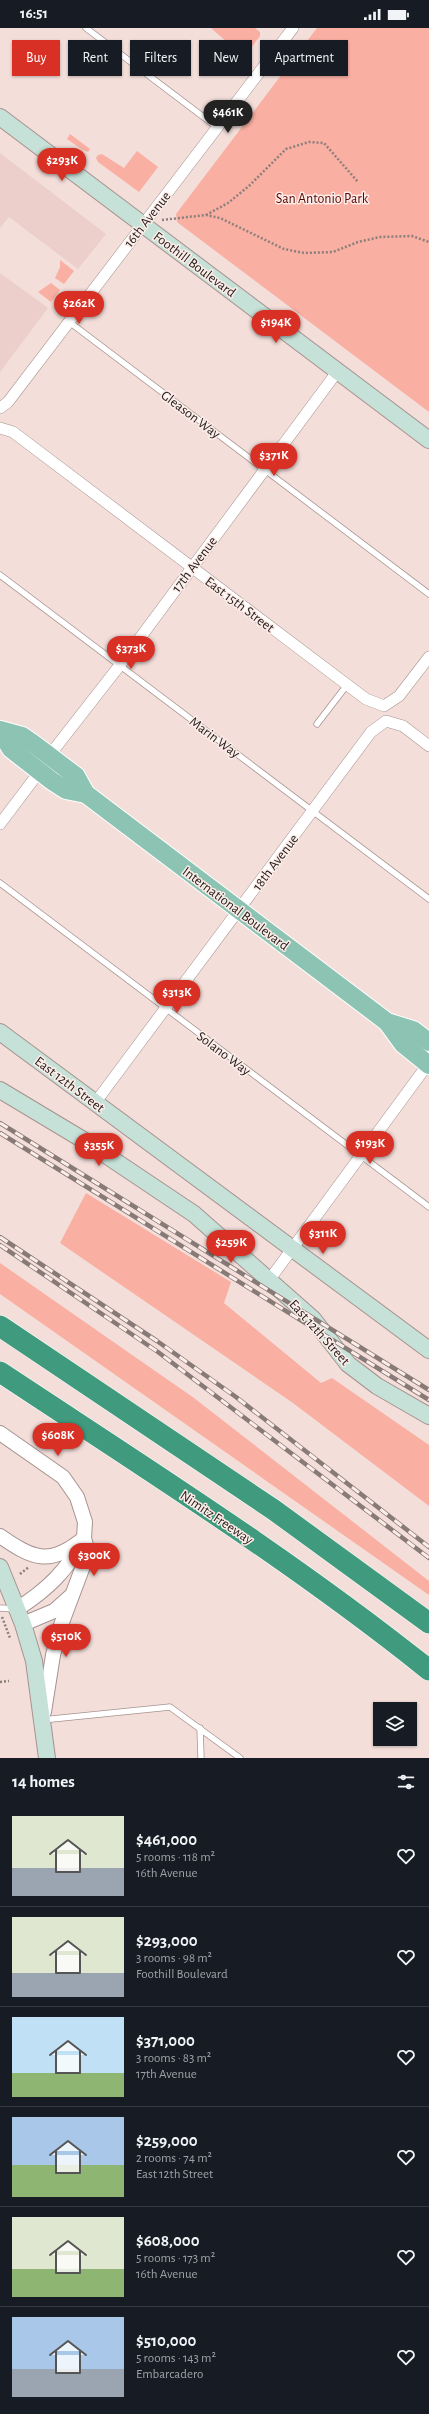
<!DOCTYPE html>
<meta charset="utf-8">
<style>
:root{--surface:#171b24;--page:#242831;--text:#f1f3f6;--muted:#9ea1a6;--line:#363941;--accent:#d93025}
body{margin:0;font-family:"Alegreya Sans",sans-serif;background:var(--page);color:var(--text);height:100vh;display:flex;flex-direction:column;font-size:15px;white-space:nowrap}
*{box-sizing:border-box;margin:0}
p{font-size:13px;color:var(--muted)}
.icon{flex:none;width:22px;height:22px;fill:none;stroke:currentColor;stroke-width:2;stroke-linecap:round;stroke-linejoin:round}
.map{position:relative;height:1730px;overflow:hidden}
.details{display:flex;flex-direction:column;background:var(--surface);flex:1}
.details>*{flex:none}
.hud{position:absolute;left:12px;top:12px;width:405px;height:36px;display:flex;gap:8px}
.tools{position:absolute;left:373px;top:1674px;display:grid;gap:8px}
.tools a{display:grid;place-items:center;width:44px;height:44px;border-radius:0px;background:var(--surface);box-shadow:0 1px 3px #0004;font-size:20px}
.price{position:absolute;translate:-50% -34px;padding:0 9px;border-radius:14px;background:var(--accent);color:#fff;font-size:13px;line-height:26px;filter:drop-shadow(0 1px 2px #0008)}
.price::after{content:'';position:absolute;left:50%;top:24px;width:12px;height:9px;margin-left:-6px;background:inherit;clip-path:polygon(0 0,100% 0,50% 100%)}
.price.selected{background:#222;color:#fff}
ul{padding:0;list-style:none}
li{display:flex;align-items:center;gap:12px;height:100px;padding:0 12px}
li+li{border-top:1px solid var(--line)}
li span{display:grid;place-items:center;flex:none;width:112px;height:80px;border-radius:0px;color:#555}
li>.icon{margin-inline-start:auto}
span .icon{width:48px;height:48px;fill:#fffc;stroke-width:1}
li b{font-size:17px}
h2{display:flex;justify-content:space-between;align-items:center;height:48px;padding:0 12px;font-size:17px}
.tag{padding:0 14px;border-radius:0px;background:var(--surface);box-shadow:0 1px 3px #0004;font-size:14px;line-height:36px}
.tag.selected{background:var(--accent);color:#fff}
.status{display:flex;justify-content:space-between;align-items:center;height:28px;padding:0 20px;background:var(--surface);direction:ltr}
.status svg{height:11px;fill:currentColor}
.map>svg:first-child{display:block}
</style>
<div class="status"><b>16:51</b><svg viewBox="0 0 49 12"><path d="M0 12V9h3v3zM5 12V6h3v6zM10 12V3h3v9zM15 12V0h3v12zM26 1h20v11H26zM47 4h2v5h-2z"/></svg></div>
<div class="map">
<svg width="429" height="1730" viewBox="0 0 429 1730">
<rect width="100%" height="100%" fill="#f3deda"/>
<g fill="#eccfca">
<path d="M0,125L106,206L78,241L9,189L0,200Z"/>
<path d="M0,245L48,280L0,344Z"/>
</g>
<g fill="#f9afa2">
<path d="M211,0H255L260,4V8L244,29Z"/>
<path d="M317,0H429V384L177,194L176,186Z"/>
<path d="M70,106L90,121L88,124L83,122L67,111Z"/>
<path d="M137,123L158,139L139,164L98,134L96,130L98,127L102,126L124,140Z"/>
<path d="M60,232L74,243L64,256L55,250L60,239Z"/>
<path d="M51,255L60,262L51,274L38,264Z"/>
<path d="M86,1165L231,1254L224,1275L321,1355L332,1350L429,1417V1478L293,1375L60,1215Z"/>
<path d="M0,1235L194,1370L429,1553V1567L0,1266Z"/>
</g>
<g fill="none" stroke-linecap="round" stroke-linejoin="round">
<g stroke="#a6938f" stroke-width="7">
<g id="service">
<path d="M86,0L218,100"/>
<path d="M68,293L429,566"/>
<path d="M0,547L429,871"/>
<path d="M317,696L347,657"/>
<path d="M0,855L429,1179"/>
<path d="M0,1580L15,1581"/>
<path d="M42,1692L170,1679L240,1730"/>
<path d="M200,1700L201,1730"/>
</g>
</g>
<g stroke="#a6938f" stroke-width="12">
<g id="minor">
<path d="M0,380L8,374L293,0"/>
<path d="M0,400L13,404L366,671L384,678L399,668L429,629"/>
<path d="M49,728L120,637L337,344"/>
<path d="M0,796L40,743"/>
<path d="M95,1075L371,704L386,693L403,698L429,718"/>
<path d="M270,1251L428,1036"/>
</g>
</g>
<g stroke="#a6938f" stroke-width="16">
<g id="tertiary">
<path d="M0,1405L63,1449L77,1469L85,1494L84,1510L88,1525L61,1597L53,1627L44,1684"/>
<path d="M0,1508C32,1530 49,1539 83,1511"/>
<path d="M17,1581C47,1562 68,1542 84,1510"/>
<path d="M23,1596L54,1583L72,1567"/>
</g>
</g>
<g stroke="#a6938f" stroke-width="18">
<g id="secondary">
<path d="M0,89L429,412"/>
<path d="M0,1004L429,1322"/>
<path d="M0,1062L85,1113L194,1186L313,1291L348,1336L377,1358L429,1388"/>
<path d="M0,1539L23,1596L34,1633L47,1730"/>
</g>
</g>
<g stroke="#fff" stroke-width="20">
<g id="primary">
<path d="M0,702L22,708L35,717L76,748L86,766L387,994L403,1016L429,1037"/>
<path d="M0,703L11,721L52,753L66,762L86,766"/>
<path d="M387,994L413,1002L429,1014"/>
</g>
</g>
<g stroke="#fff" stroke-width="22">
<g id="motorway">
<path d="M0,1298L274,1482L429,1595"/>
<path d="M0,1344C145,1440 293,1533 429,1642"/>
</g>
</g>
<g stroke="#8c7f7c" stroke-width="2.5" stroke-dasharray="2 2" stroke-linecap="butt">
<path d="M206,187L228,175L249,158L286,121L309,114L324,115L358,154"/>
<path d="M162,192L206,187L220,190L284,221L304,225L333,224L358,214L380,209L412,208L429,214"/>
<path d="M20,1546L29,1539"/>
<path d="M2,1589L10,1610"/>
<path d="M0,1654L9,1653"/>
</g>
<use href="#service" stroke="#fff" stroke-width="5.5"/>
<use href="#minor" stroke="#fff" stroke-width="11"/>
<use href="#tertiary" stroke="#fff" stroke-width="14"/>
<use href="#secondary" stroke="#c6e1d8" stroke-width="16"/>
<use href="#primary" stroke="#8cc3b2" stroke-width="18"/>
<use href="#motorway" stroke="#409b7e" stroke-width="21"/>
<g stroke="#887a77" stroke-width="4.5">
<g id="rail">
<path d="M0,1095L429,1362"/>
<path d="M0,1105L429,1372"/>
<path d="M0,1209L157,1313L236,1369L429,1519"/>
<path d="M0,1217L158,1324L429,1530"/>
</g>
</g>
<use href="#rail" stroke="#fdede9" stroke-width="3" stroke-dasharray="9" stroke-linecap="butt"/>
</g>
<g text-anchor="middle" stroke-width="3" stroke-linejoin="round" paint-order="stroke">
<g font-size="14" fill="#5b0500" stroke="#fdede9">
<text x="322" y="175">San Antonio Park</text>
</g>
<g font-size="14" fill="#28211f" stroke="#fdede9">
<text transform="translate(147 191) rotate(-52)" y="5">16th Avenue</text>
<text transform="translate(195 236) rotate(37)" y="5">Foothill Boulevard</text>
<text transform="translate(191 386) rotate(37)" y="5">Gleason Way</text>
<text transform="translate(194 536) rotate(-53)" y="5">17th Avenue</text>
<text transform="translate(240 576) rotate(37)" y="5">East 15th Street</text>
<text transform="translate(215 709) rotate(37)" y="5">Marin Way</text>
<text transform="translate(275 834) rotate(-53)" y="5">18th Avenue</text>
<text transform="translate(236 880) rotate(37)" y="5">International Boulevard</text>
<text transform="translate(224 1025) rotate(37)" y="5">Solano Way</text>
<text transform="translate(70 1056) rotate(37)" y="5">East 12th Street</text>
<text transform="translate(320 1304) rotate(48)" y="5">East 12th Street</text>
<text transform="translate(217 1489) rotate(34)" y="5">Nimitz Freeway</text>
</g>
</g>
</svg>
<div class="tools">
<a><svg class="icon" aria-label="layers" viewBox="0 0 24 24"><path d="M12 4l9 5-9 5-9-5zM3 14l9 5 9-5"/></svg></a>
</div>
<b class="price selected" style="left:228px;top:106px">$461K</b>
<b class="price" style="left:62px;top:154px">$293K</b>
<b class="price" style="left:79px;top:297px">$262K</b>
<b class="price" style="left:276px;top:316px">$194K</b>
<b class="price" style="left:274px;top:449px">$371K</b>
<b class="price" style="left:131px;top:642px">$373K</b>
<b class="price" style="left:177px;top:986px">$313K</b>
<b class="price" style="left:370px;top:1137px">$193K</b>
<b class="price" style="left:99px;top:1139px">$355K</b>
<b class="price" style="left:323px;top:1227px">$311K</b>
<b class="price" style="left:231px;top:1236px">$259K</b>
<b class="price" style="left:58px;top:1429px">$608K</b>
<b class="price" style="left:94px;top:1549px">$300K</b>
<b class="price" style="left:66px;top:1630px">$510K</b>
<div class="hud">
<a class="tag selected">Buy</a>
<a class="tag">Rent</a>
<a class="tag">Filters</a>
<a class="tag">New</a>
<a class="tag">Apartment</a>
</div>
</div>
<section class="details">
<h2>14 homes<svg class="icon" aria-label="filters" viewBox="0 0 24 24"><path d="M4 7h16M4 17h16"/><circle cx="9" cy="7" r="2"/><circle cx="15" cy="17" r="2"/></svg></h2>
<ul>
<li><span style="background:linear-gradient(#dfe7d0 65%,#9aa5b1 0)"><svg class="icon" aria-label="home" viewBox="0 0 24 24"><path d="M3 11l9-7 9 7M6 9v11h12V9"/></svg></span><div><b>$461,000</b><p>5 rooms · 118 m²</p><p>16th Avenue</p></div><svg class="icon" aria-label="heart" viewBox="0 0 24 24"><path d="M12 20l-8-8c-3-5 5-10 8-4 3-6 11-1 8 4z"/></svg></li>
<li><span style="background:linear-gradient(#dfe7d0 70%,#9aa5b1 0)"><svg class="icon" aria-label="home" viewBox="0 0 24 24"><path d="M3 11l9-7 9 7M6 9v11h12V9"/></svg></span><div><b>$293,000</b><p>3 rooms · 98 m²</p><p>Foothill Boulevard</p></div><svg class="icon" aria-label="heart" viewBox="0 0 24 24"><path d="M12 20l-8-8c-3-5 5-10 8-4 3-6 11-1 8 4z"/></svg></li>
<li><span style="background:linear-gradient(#bfe0f5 70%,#8fb573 0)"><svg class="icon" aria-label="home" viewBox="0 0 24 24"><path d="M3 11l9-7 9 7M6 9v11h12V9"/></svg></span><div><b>$371,000</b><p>3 rooms · 83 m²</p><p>17th Avenue</p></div><svg class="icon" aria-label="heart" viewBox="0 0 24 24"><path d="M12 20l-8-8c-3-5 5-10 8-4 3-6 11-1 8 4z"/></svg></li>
<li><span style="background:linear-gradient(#a9c7e8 60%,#8fb573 0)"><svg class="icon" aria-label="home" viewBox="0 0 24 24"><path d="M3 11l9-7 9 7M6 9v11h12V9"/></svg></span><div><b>$259,000</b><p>2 rooms · 74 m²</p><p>East 12th Street</p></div><svg class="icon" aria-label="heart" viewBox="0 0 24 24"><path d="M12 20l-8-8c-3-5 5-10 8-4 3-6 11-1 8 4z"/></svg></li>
<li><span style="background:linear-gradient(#dfe7d0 65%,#8fb573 0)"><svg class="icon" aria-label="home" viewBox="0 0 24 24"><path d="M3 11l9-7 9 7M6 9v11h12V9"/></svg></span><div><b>$608,000</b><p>5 rooms · 173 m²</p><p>16th Avenue</p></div><svg class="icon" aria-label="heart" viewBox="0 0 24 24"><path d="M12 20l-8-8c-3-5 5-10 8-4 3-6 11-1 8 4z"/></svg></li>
<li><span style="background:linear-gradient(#a9c7e8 65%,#9aa5b1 0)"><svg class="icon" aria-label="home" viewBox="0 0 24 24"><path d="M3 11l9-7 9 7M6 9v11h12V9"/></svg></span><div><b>$510,000</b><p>5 rooms · 143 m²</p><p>Embarcadero</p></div><svg class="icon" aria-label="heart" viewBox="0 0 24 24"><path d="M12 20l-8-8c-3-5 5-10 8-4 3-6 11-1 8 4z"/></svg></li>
</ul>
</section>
